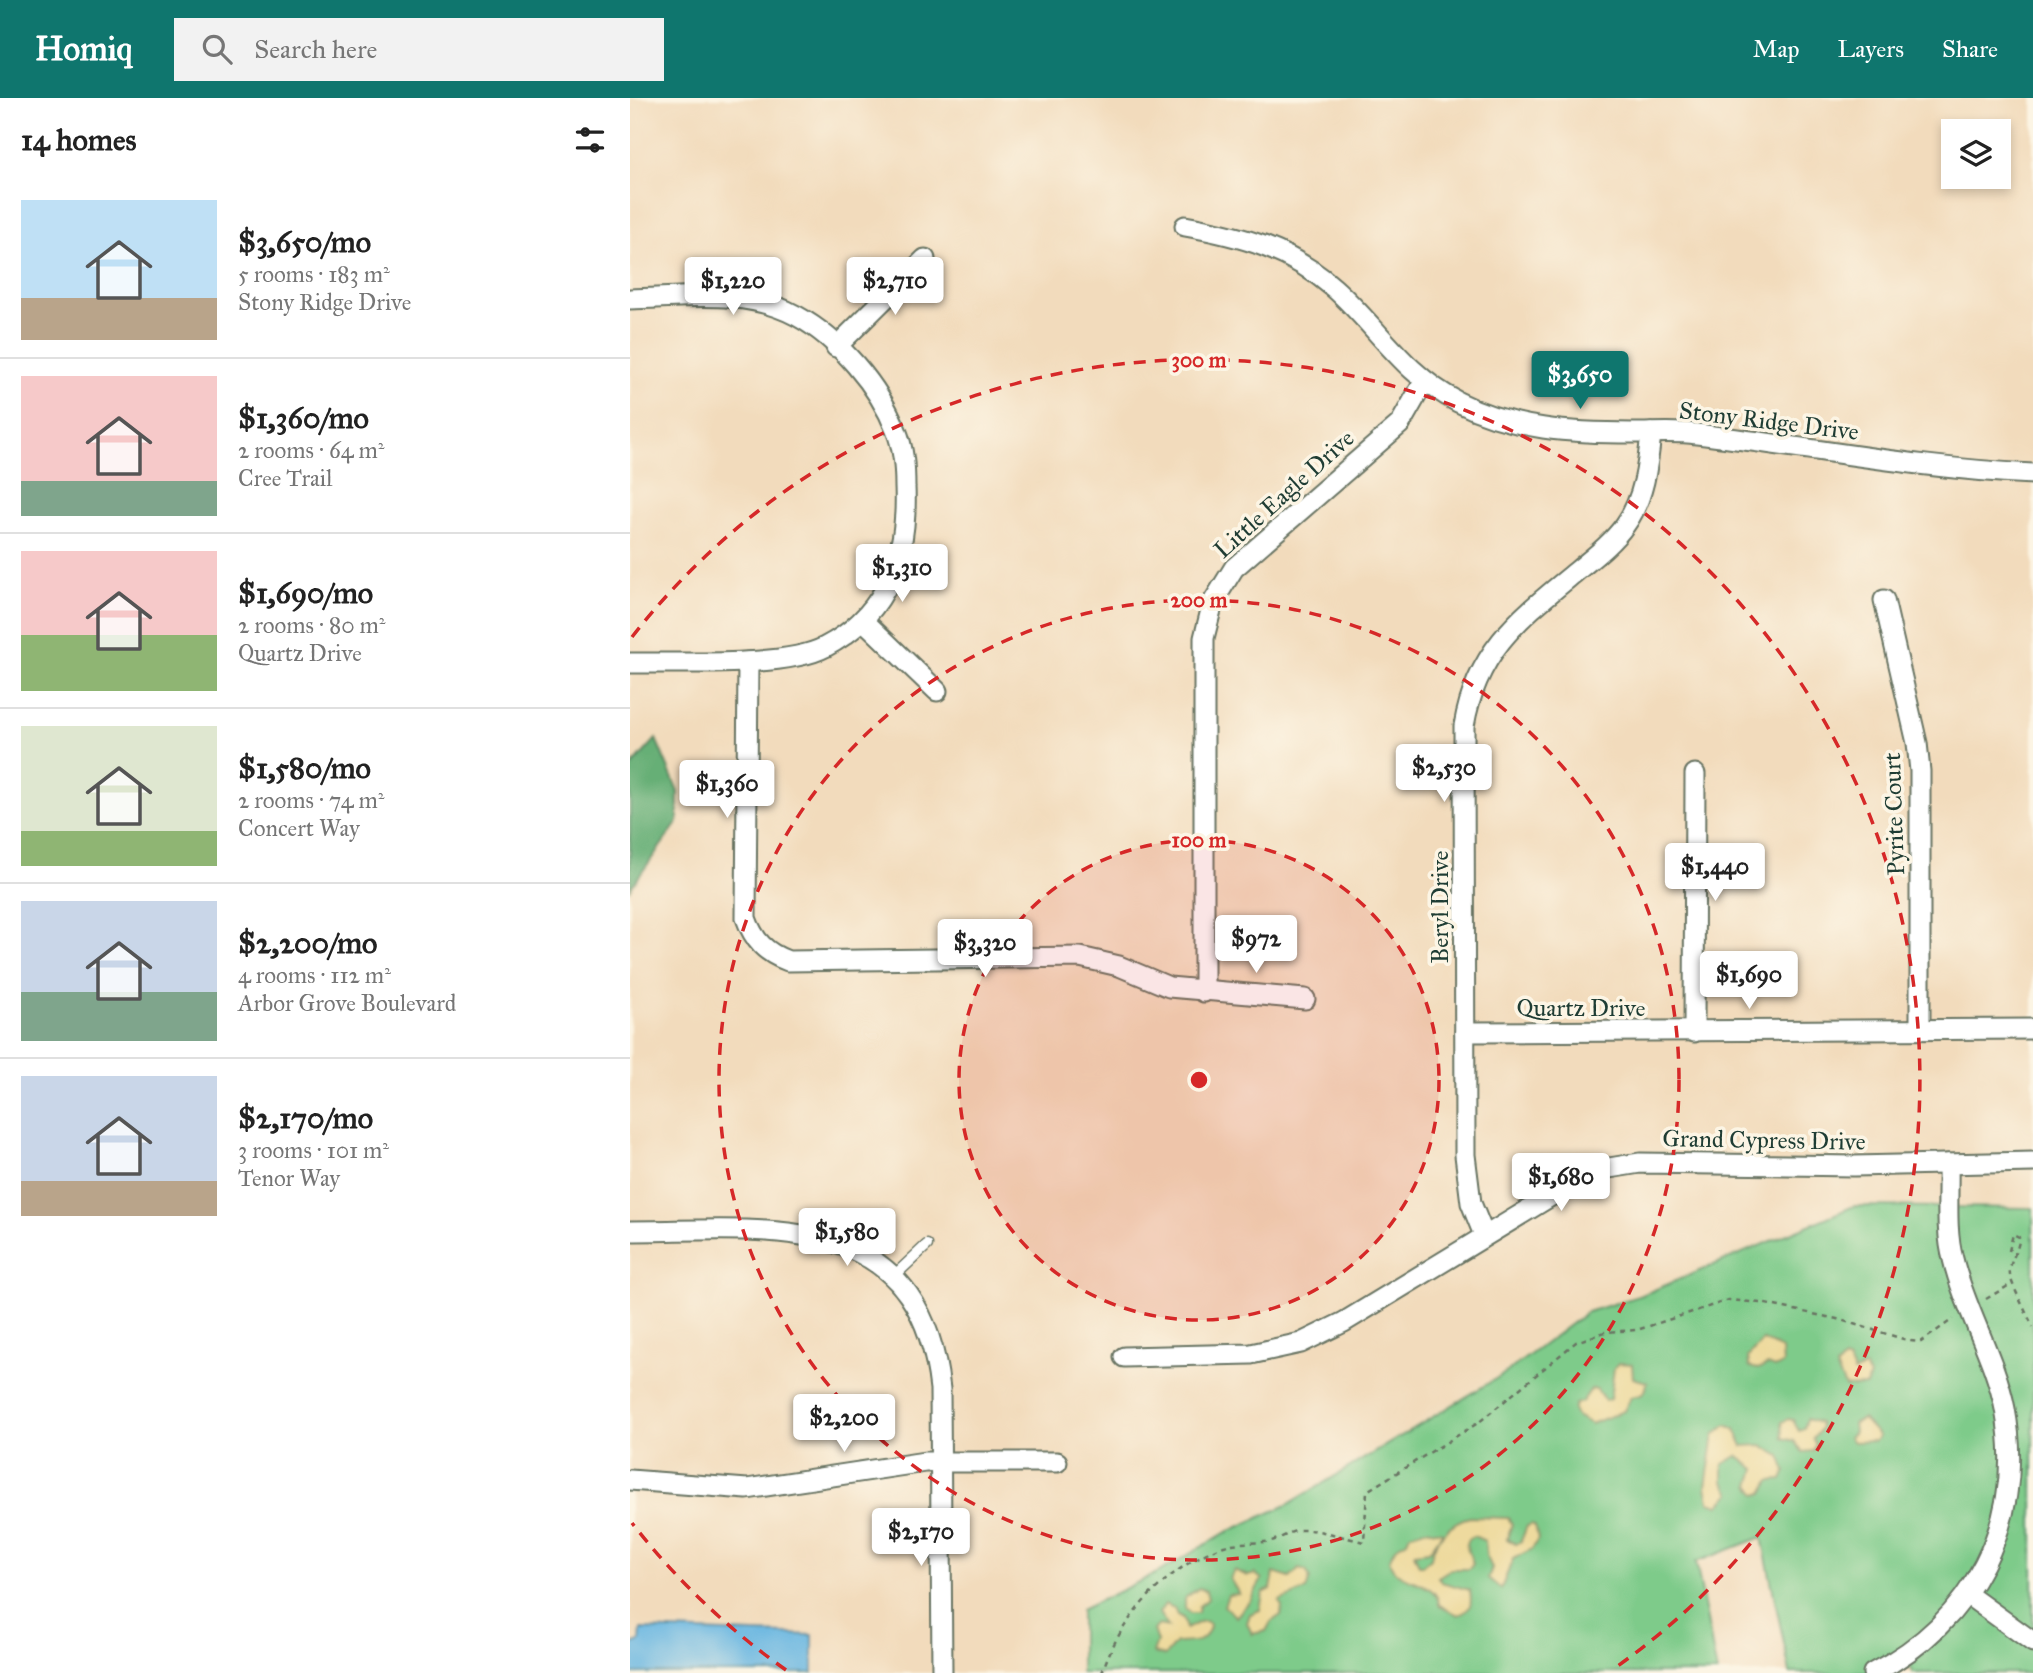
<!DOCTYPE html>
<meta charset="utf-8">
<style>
:root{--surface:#fff;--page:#f2f2f2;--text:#222;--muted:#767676;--line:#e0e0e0;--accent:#0f766e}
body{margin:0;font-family:"IM FELL Great Primer",serif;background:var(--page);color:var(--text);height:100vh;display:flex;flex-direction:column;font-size:26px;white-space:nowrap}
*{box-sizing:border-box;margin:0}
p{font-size:23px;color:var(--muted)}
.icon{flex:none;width:38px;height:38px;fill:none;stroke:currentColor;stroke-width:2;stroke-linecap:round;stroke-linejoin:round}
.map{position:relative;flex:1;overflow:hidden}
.side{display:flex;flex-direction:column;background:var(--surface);width:630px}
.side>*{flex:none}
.tools{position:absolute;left:1311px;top:21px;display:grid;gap:14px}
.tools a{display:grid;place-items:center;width:70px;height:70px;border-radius:0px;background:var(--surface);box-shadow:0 4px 10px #0003;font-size:35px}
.price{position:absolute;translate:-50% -60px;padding:0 16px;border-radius:7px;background:#fff;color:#222;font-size:23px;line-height:46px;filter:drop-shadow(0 2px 4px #0008)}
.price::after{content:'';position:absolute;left:50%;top:42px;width:21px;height:16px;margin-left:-10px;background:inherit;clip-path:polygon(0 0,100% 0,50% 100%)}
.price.selected{background:var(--accent);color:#fff}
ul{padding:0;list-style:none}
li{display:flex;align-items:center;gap:21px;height:175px;padding:0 21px}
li+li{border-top:2px solid var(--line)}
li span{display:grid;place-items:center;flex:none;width:196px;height:140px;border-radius:0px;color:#555}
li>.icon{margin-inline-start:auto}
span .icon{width:84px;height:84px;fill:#fffc;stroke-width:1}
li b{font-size:30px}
h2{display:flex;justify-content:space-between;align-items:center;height:84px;padding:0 21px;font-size:30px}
header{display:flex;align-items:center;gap:42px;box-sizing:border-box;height:98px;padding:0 35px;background:var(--accent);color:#fff}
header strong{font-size:33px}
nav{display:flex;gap:38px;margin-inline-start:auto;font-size:24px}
.search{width:490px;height:63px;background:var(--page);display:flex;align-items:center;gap:18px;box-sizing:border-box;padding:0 24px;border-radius:0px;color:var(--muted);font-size:26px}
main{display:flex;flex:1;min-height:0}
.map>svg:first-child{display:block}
</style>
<header>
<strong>Homiq</strong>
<div class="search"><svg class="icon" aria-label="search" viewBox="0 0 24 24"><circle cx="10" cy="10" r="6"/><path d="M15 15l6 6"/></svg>Search here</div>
<nav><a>Map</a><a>Layers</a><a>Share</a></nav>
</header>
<main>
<section class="side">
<h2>14 homes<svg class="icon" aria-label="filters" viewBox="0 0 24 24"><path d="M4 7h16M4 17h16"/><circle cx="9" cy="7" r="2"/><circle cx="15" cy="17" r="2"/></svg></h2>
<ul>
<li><span style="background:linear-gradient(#bfe0f5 70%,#b9a48a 0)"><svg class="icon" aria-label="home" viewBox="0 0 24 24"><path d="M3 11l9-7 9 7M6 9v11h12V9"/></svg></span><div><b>$3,650/mo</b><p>5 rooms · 183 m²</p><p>Stony Ridge Drive</p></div></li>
<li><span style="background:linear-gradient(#f6c9c9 75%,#7fa58c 0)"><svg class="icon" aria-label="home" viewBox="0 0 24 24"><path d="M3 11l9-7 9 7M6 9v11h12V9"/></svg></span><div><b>$1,360/mo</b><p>2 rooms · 64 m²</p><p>Cree Trail</p></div></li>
<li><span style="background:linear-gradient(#f6c9c9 60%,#8fb573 0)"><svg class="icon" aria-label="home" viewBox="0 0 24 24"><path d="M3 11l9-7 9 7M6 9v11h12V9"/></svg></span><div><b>$1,690/mo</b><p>2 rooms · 80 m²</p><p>Quartz Drive</p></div></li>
<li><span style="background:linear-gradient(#dfe7d0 75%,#8fb573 0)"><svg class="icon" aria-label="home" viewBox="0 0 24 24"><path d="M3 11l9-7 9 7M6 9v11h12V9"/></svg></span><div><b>$1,580/mo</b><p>2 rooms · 74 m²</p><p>Concert Way</p></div></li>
<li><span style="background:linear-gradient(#c9d6e8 65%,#7fa58c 0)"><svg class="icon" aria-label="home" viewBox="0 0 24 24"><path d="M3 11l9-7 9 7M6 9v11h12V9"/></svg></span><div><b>$2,200/mo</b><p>4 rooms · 112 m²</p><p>Arbor Grove Boulevard</p></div></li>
<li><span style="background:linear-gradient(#c9d6e8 75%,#b9a48a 0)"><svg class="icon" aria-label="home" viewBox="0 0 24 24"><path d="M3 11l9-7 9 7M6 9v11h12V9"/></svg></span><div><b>$2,170/mo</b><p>3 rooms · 101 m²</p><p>Tenor Way</p></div></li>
</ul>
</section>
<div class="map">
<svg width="1403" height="1575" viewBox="0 0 1403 1575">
<rect width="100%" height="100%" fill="#fcf5e5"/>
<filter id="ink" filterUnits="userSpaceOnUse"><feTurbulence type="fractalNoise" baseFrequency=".0143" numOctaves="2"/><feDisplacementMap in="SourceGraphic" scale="14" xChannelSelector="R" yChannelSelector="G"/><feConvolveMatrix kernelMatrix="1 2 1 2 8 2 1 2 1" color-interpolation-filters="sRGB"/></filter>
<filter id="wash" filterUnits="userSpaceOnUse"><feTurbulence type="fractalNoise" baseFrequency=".00686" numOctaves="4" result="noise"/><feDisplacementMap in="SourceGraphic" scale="28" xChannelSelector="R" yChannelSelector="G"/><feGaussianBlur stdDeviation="1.57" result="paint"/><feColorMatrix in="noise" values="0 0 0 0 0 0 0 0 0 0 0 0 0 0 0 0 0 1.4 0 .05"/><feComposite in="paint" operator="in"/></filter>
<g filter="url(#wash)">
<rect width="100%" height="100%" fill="#f2dbbc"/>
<path fill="#7ecb8a" stroke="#4e845f" stroke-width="2" d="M1224,1108L1403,1110V1575H1283L1273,1560L1243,1575H1160L1132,1439L1066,1464L1087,1575H451V1512L529,1474L595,1435L657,1407L877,1274L957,1214L1012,1197Z"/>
<path fill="#66af76" stroke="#427655" stroke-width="2" d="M26,641L48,693V724L0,791V670Z"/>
<g fill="#eeda9e" stroke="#868c69" stroke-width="2">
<path d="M1133,1242L1152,1251L1153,1266L1145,1270L1138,1267L1128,1271L1119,1269L1118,1259Z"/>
<path d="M1214,1261L1219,1263L1224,1274L1235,1270L1240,1278L1236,1288L1215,1289L1206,1269Z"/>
<path d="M988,1265L1002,1266L1003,1280L1017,1284L1016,1291L1011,1297L1001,1299L994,1313L961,1326L946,1318L943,1312L945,1306L952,1304L961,1291H967L975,1303L980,1301L984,1270Z"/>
<path d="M1158,1321L1163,1322L1169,1333L1174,1331L1177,1321L1190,1325L1191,1331L1183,1341L1186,1347L1183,1353L1173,1354L1164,1343L1153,1340L1152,1324Z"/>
<path d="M1233,1321L1249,1338L1245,1343L1223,1344L1219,1339L1224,1334L1223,1325Z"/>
<path d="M1097,1327L1105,1331L1113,1348L1132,1347L1150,1358L1156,1373L1152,1382L1140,1383L1133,1395L1127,1397L1120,1387L1125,1371L1107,1358L1093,1366V1383L1101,1395L1089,1407L1079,1404L1076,1388L1084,1337Z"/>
<path d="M840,1419L878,1420L882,1426L877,1441L886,1446L891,1443L897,1428L902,1426L905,1428L908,1441L902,1451L883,1461L871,1491L858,1480L862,1470L856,1457L855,1443L844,1438L838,1441L836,1446L843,1466L839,1471H821L808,1479L811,1484L840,1492C842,1504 842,1513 828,1517L809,1507C807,1479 765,1489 759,1462L765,1450L777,1443L780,1436L795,1431L813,1434L799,1453L784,1455L789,1467H793L801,1460C803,1442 821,1423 840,1419Z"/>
<path d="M669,1471L676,1473L680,1480L676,1492L649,1503L652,1508L651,1517L641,1524L636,1533L622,1536L617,1525L620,1516L630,1512L633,1495L641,1491L644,1475L660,1480Z"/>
<path d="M604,1472L618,1478L625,1476L632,1481L620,1503L606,1519L594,1508L598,1497L609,1496L600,1481Z"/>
<path d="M569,1490L576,1493L578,1501L569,1508L568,1515H560L555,1510V1500Z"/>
<path d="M535,1506L544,1510L547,1517L553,1520L556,1531L572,1523L578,1524L580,1528C576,1546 563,1544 546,1545L535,1558L523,1555L527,1544L523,1532L529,1527L538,1529L529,1515Z"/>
</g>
<path fill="#67b6e1" stroke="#437a8a" stroke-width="2" d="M11,1531L183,1537V1575H0V1547L10,1543Z"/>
</g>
<g filter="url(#ink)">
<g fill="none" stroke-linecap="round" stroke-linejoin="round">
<g stroke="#697464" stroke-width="13">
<path id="service" d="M263,1179L297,1147"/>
</g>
<g stroke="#697464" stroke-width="23">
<g id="minor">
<path d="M555,128C611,138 660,151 704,190C748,229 772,275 828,304C883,332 943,335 1003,335C1024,335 1046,333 1067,336C1179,349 1290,371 1403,376"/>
<path d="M0,201C55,200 116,190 167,218C209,241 249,288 266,332C274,351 275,370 275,389C278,457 258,516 195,549C156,570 47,564 0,565"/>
<path d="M206,249L295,161"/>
<path d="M1254,502L1287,645L1290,673V931"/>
<path d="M233,522L307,593"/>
<path d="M118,564L116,820C124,843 136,855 158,863L450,859L489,868L539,889L675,901"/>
<path d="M574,894V540L583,504L604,470L770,326L794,284"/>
<path d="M835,934L1403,931"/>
<path d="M1064,934L1065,676"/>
<path d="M0,1133C137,1133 290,1107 310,1291L312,1575"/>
<path d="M854,1137L841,1105L835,1057L834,628C847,551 891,519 948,472C965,458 982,445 995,427C1014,401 1018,367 1021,335"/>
<path d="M494,1259L621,1256L671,1245L714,1224L954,1078L973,1071L1010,1065L1224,1068L1403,1064"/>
<path d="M0,1382L117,1391L295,1364H427"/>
<path d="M1338,1497L1403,1544"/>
<path d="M1243,1575C1343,1524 1396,1423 1375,1311C1365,1259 1335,1212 1323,1161C1315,1132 1319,1096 1318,1066"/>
</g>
</g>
<g stroke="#697464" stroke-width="2.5" stroke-dasharray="5 5" stroke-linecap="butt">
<path d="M1379,1153L1383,1136L1389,1139C1390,1152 1378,1163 1380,1177C1381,1186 1398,1218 1403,1229"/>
<path d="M1356,1201L1383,1185"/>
<path d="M472,1575C489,1520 539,1467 594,1448C610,1443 625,1446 641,1443C651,1441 662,1432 671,1432C691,1431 715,1440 734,1444L737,1393L848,1325L946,1244L975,1234L1007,1232L1099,1202L1131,1205L1207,1221L1280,1243L1291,1244L1323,1221"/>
</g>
<use href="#service" stroke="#fff" stroke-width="10"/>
<use href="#minor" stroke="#fff" stroke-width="19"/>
</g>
</g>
<circle cx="569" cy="982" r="240" fill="#d62828" fill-opacity=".12"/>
<g fill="none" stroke="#d62828" stroke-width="3.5" stroke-dasharray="12 9">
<circle cx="569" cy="982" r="240"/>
<circle cx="569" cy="982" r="480"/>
<path d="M156 1572A720 720 0 0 1 2 1425M2 539A720 720 0 1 1 982 1572"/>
</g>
<g text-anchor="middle" stroke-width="7" stroke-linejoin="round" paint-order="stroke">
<g font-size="24" fill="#1f3d34" stroke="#fcf5e5">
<text transform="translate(1139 323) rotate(7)" y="8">Stony Ridge Drive</text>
<text transform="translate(654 396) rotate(-42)" y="8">Little Eagle Drive</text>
<text transform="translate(1264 716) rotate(-92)" y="8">Pyrite Court</text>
<text transform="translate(810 809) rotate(-90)" y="8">Beryl Drive</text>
<text x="951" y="918">Quartz Drive</text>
<text transform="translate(1134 1042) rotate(1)" y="8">Grand Cypress Drive</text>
</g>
</g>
<circle cx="569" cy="982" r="10" fill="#d62828" stroke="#fcf5e5" stroke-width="3.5"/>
<g font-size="21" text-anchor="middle" font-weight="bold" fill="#d62828" stroke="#fcf5e5" stroke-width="7" stroke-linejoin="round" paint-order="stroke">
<text x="569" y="269">300 m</text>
<text x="569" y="509">200 m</text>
<text x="569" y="749">100 m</text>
</g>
</svg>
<div class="tools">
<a><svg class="icon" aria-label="layers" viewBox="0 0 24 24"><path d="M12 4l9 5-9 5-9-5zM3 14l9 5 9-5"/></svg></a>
</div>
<b class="price" style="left:103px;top:219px">$1,220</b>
<b class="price" style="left:265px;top:219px">$2,710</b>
<b class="price selected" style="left:950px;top:313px">$3,650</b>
<b class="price" style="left:272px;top:506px">$1,310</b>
<b class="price" style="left:814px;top:706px">$2,530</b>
<b class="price" style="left:97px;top:722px">$1,360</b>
<b class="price" style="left:1085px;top:805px">$1,440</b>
<b class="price" style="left:626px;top:877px">$972</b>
<b class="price" style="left:355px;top:881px">$3,320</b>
<b class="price" style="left:1119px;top:913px">$1,690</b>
<b class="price" style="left:931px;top:1115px">$1,680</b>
<b class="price" style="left:217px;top:1170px">$1,580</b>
<b class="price" style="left:214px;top:1356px">$2,200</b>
<b class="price" style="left:291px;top:1470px">$2,170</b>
</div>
</main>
